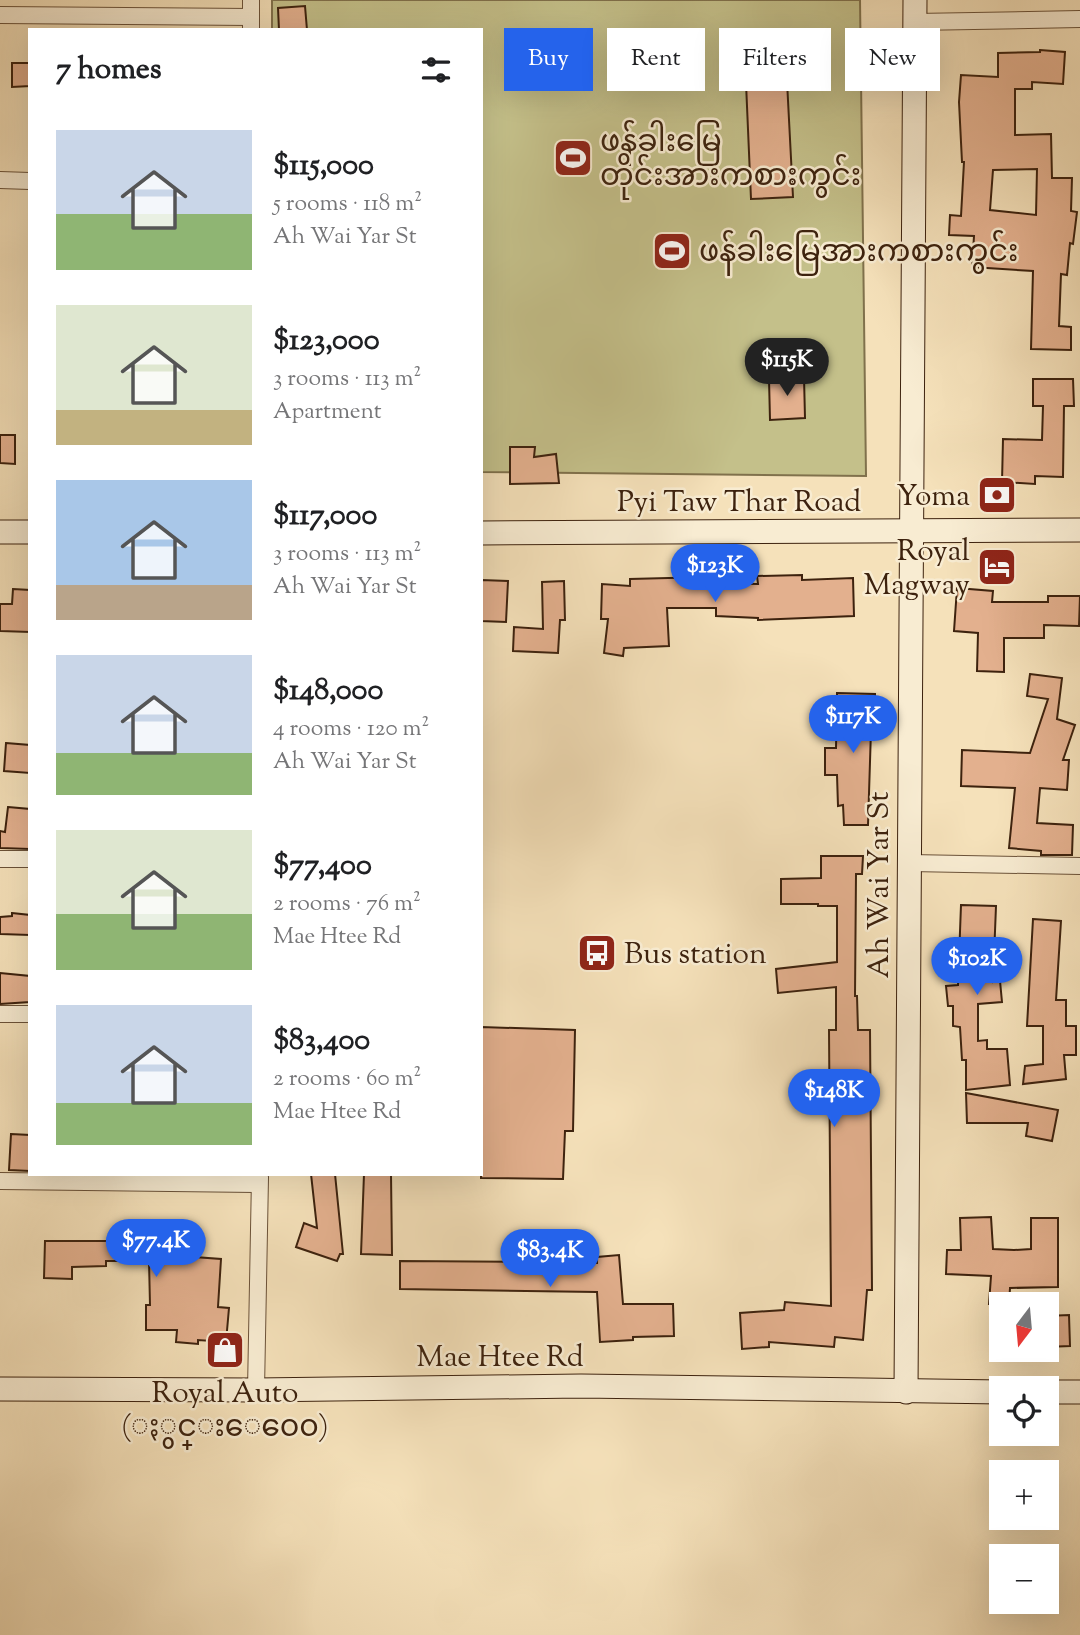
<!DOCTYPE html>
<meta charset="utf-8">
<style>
:root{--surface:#fff;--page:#f6f6f6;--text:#202124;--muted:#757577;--accent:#2563eb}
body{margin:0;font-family:"Sorts Mill Goudy","Noto Sans Myanmar",serif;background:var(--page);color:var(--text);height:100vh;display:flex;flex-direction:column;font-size:26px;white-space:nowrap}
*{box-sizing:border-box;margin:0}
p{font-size:23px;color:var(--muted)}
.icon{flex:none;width:38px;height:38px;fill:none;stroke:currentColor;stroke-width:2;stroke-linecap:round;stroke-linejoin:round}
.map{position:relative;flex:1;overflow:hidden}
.side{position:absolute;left:28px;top:28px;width:455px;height:1148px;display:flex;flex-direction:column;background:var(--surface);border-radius:0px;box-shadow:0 7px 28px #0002}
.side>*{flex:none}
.hud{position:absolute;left:504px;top:28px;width:471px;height:63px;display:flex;gap:14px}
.needle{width:46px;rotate:196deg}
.fabs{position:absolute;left:989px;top:1292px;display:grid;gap:14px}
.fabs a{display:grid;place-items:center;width:70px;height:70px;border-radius:0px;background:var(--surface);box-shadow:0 7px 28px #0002;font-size:35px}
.price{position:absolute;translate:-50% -60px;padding:0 16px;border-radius:24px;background:var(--accent);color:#fff;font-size:23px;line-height:46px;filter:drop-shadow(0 2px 4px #0008)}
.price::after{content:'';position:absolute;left:50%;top:42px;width:21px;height:16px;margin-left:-10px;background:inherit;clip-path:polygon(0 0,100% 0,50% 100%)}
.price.selected{background:#222;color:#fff}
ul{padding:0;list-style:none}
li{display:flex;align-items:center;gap:21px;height:175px;padding:0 28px}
li span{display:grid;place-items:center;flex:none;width:196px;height:140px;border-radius:0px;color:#555}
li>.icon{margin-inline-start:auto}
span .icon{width:84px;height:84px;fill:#fffc;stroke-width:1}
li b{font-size:30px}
h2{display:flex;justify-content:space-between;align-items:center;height:84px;padding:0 28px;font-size:30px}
.tag{padding:0 24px;border-radius:0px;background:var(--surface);box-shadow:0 7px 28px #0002;font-size:24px;line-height:63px}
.tag.selected{background:var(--accent);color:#fff}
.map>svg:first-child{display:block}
</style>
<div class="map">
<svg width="1080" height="1635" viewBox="0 0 1080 1635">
<rect width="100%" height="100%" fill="#f5e1ba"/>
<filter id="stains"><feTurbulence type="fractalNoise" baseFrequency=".00286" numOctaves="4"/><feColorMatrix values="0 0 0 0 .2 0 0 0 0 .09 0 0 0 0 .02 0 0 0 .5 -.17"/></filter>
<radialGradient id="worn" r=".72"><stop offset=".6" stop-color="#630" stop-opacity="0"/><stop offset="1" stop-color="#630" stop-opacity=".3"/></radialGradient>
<path fill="#c4c08a" stroke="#80714c" stroke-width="2" d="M272,0H860L866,476L481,472V30H272Z"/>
<g fill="#e3b08e" stroke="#3d220e" stroke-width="2" fill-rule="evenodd">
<path d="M305,6L307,30H279L278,8Z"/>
<path d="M1040,50L1065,52L1063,84L1032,82V89H1015V135L1051,134L1052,178H1072L1071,211L1077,212L1073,244L1070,243L1067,275L1061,274L1059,326L1071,327V350L1031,349L1033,271L972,267L974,236L949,235L950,215L961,216L964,162H962L959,102L961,75L998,77V53L1040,52ZM1037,169L1036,215L990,210L993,170Z"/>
<path d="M12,63H30V86L12,87Z"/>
<path d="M787,81L793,197L751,199L746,83Z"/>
<path d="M804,377L805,418L770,420L769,379Z"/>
<path d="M1033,379H1073L1074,406H1064L1063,477L1035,476V484L1002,482L1003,439L1042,440L1043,406H1033Z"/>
<path d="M0,435H15V464L0,463Z"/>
<path d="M510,447H535L534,457L556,454L559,483L510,484Z"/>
<path d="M802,575V580L853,578L854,616L758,620V618L716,616V608H667L669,646L624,648L623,656L604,653L608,619H601L602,584L630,586V579L707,577V583L758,584L757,576Z"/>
<path d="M481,580L508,581L506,622L481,621Z"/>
<path d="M564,581L565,620H560L558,653L513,651L514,627L543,629L542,582Z"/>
<path d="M957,588L993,591L992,602H1048V596H1080L1079,626L1044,625V638H1004V672L977,671L978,633L954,631Z"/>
<path d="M13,589L30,590V632L0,631V604H12Z"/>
<path d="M1030,674L1062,678L1057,719L1075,725L1063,760H1069L1067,790L1040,788L1037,823L1073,825L1072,855H1041V851L1009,848L1015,788L961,786L962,750L1030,753L1048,699L1027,696Z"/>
<path d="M837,693L875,694L874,730H871L868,825H844L843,805L838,806L837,775H825V748H836Z"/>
<path d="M6,743L30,745V773L4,771Z"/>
<path d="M8,807L30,809V849L0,848V831L5,832Z"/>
<path d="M821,856H863L862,874H856L855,996H857L858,1030H870L872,1290H867L863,1340L835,1337L834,1347L769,1342V1347L742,1349L740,1313L784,1310L785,1302L831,1306L829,1030H836V987L778,993L776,969L837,962V906H818V904H781V879L821,878Z"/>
<path d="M961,905L996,906L993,982L1000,981L1002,1002L978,1004V1041L987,1040V1049H1007L1010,1085L966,1090V1060H962L960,1027L953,1026V1006H948L946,986L958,985Z"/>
<path d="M12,913L30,915V935L0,934V917L12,916Z"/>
<path d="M1033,919L1061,921L1056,1000H1066V1026H1076V1055H1064L1066,1079L1023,1084L1025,1066L1043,1064V1026H1027Z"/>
<path d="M0,973L30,976V1002L0,1004Z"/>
<path d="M481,1027L575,1030L573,1131H565L563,1179L481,1178Z"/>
<path d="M966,1093L1058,1110L1052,1141L1026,1136L1028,1123H967Z"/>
<path d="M11,1134L30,1135V1171L9,1170Z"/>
<path d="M311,1174H335L343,1254H340L337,1261L296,1247L304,1223L317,1228Z"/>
<path d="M364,1174H391L392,1255L361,1254Z"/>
<path d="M991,1217L993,1249L1014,1250L1031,1249V1218H1058V1287L1010,1288L1009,1304H989L991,1276L946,1274L947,1250H961L960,1218Z"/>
<path d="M181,1227V1256L221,1259L218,1307L229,1308L226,1342L198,1340V1344L176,1342L177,1330H146V1305H150L149,1261H106V1266L72,1267V1279L44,1278L45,1241H116V1231H148V1228Z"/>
<path d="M619,1255L623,1304H673L674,1336L633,1337V1340L600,1342L597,1292L400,1289V1261L527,1262V1260L597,1263V1257Z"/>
<path d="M1069,1315L1070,1346L1046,1347V1316Z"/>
</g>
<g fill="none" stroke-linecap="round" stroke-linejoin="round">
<g stroke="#6b5239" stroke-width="18">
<g id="street">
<path d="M0,15L251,17"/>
<path d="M915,22L1080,19"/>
<path d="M251,30V0"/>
<path d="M0,180L30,181"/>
<path d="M0,859H30"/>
<path d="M910,863L1080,866"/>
<path d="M0,1014H30"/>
<path d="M0,1181L259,1184"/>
<path d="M256,1390L260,1177"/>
</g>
</g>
<g stroke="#3d220e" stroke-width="25">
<g id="secondary">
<path d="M0,532H30"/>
<path d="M481,533L1080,530"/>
<path d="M0,1389L256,1390L581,1386L1001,1392"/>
<path d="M906,1392L915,0"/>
<path d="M1046,1392H1080"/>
</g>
</g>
<use href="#street" stroke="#f8ecd2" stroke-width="16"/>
<use href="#secondary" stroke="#f8ecd2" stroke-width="23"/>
</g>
<defs>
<g id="stadium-square" transform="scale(2.0125)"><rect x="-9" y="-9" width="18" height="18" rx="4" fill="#8f2418" stroke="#f8ecd2"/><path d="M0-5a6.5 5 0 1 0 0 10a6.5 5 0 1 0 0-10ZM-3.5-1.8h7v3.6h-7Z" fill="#fff"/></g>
<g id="bank-square" transform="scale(2.0125)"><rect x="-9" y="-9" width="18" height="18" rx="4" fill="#8f2418" stroke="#f8ecd2"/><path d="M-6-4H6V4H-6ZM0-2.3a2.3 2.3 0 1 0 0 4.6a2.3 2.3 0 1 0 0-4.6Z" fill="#fff"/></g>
<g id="hotel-square" transform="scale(2.0125)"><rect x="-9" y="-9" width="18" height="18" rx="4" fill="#8f2418" stroke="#f8ecd2"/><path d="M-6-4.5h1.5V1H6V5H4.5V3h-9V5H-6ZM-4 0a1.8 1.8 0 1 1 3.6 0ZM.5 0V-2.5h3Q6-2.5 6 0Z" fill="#fff"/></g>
<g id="bus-square" transform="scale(2.0125)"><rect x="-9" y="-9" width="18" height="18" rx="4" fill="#8f2418" stroke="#f8ecd2"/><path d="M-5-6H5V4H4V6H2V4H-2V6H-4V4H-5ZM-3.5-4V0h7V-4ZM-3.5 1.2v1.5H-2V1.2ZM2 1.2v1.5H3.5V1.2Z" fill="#fff"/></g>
<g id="shop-square" transform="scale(2.0125)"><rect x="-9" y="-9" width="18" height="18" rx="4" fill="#8f2418" stroke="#f8ecd2"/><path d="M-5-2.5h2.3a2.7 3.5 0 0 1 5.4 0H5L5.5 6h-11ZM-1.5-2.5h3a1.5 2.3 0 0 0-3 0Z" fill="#fff"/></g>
</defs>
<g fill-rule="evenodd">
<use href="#stadium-square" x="573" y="158"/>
<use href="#stadium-square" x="672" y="251"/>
<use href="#bank-square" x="997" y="495"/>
<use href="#hotel-square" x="997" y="567"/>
<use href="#bus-square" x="597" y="953"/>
<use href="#shop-square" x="225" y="1350"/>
</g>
<g text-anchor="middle" stroke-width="5" stroke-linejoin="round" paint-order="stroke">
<g font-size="30" fill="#3d220e" stroke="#f8ecd2" text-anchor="start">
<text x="600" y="151">ဖန်ခါးမြေ<tspan x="600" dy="34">တိုင်းအားကစားကွင်း</tspan></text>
<text x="699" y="261">ဖန်ခါးမြေအားကစားကွင်း</text>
<text x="970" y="505" text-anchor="end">Yoma</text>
<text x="970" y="560" text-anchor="end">Royal<tspan x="970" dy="34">Magway</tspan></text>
<text x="624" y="963">Bus station</text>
<text x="225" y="1402" text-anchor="middle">Royal Auto<tspan x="225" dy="34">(ႏွင္းေ၀ေ၀)</tspan></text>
</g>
<g font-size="30" fill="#3d220e" stroke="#f8ecd2">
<text x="739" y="511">Pyi Taw Thar Road</text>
<text transform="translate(878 885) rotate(-90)" y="10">Ah Wai Yar St</text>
<text x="500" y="1366">Mae Htee Rd</text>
</g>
</g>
<rect width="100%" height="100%" filter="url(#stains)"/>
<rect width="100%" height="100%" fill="url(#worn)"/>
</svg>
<div class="fabs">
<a><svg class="needle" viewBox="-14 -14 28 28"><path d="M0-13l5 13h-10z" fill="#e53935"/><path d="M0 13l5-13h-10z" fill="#757577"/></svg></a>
<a><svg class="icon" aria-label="locate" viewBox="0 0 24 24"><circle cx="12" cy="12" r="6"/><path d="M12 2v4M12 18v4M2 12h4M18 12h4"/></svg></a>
<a>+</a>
<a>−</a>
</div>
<b class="price selected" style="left:787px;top:398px">$115K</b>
<b class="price" style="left:715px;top:604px">$123K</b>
<b class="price" style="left:853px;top:755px">$117K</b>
<b class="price" style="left:977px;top:997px">$102K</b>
<b class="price" style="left:834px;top:1129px">$148K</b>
<b class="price" style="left:156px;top:1279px">$77.4K</b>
<b class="price" style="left:550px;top:1289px">$83.4K</b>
<div class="hud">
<a class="tag selected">Buy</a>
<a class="tag">Rent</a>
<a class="tag">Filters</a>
<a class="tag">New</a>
</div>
<section class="side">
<h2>7 homes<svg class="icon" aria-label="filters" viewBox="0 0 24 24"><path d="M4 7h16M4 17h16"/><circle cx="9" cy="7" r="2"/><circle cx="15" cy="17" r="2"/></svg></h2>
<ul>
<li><span style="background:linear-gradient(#c9d6e8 60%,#8fb573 0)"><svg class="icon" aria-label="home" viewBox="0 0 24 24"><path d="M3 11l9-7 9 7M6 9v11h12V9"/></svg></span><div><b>$115,000</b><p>5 rooms · 118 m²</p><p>Ah Wai Yar St</p></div></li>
<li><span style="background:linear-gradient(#dfe7d0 75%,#c2b280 0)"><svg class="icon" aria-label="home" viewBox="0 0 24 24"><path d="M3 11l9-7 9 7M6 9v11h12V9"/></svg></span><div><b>$123,000</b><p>3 rooms · 113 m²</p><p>Apartment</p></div></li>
<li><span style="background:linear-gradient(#a9c7e8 75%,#b9a48a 0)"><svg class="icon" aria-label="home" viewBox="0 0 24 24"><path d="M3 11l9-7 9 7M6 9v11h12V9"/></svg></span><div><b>$117,000</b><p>3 rooms · 113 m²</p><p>Ah Wai Yar St</p></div></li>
<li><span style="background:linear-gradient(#c9d6e8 70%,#8fb573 0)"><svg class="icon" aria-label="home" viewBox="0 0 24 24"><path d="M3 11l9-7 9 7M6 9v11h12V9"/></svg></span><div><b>$148,000</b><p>4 rooms · 120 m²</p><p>Ah Wai Yar St</p></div></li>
<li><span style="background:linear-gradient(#dfe7d0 60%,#8fb573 0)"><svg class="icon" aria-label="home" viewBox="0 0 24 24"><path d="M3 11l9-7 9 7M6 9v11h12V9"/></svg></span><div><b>$77,400</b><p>2 rooms · 76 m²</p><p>Mae Htee Rd</p></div></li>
<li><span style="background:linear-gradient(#c9d6e8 70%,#8fb573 0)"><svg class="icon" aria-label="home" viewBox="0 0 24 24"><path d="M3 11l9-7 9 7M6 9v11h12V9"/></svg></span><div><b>$83,400</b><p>2 rooms · 60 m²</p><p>Mae Htee Rd</p></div></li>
</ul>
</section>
</div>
